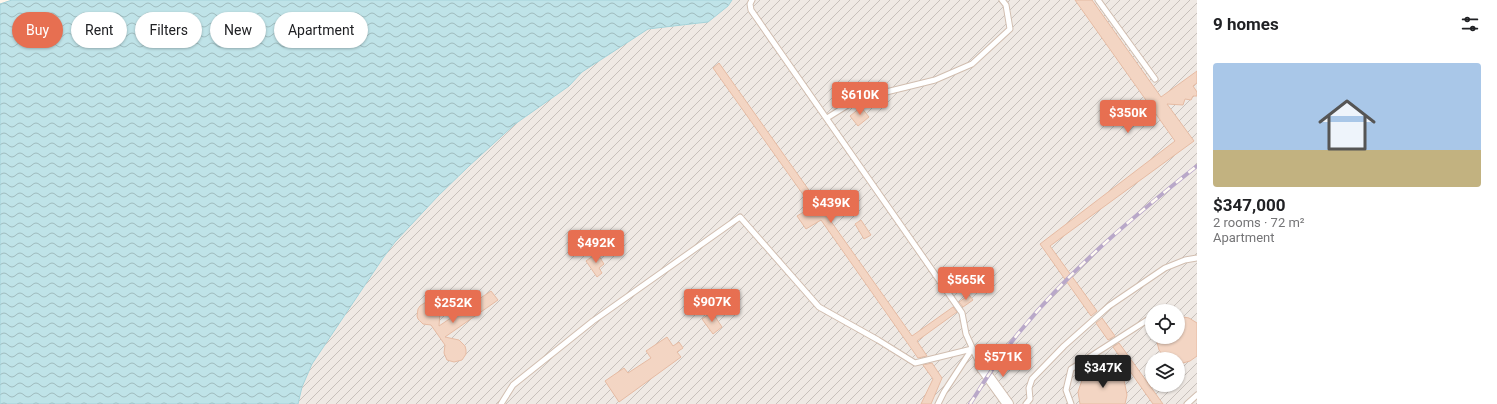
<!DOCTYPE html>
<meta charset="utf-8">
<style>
:root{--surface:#fff;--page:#f6f6f6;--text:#202124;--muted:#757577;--accent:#e76f51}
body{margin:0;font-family:Roboto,sans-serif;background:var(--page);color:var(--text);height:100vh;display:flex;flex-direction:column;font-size:15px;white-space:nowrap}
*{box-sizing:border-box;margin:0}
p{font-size:13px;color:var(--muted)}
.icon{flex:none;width:22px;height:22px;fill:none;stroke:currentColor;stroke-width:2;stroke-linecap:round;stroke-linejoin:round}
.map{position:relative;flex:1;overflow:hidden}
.details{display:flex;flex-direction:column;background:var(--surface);width:300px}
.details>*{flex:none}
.top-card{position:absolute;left:12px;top:12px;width:380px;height:36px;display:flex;gap:8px}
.controls{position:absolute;left:1145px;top:304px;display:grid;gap:8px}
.controls a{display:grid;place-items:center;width:40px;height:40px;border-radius:50%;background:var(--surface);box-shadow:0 1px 3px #0004;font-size:20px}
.price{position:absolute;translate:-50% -34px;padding:0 9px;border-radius:4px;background:var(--accent);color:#fff;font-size:13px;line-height:26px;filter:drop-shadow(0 1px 2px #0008)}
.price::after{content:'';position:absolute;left:50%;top:24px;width:12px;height:9px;margin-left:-6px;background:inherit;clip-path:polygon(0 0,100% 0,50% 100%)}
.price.selected{background:#222;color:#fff}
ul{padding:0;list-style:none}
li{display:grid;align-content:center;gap:8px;height:212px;padding:0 16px}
li span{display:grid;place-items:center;height:124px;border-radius:4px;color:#555}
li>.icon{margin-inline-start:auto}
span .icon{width:72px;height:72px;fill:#fffc;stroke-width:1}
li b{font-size:17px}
h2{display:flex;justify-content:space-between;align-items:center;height:48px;padding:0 16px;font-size:17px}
.tag{padding:0 14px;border-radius:18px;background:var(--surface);box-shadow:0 1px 3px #0004;font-size:14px;line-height:36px}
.tag.selected{background:var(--accent);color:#fff}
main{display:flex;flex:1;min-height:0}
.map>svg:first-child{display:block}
</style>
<main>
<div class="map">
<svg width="1197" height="404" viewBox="0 0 1197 404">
<defs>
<pattern id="industrial-furrows" width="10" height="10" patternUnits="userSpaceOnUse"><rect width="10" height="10" fill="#efe9e4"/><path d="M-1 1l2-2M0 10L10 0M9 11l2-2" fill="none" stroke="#c7c0bb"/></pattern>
<pattern id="water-waves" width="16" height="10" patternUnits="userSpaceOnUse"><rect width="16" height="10" fill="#bfe3e8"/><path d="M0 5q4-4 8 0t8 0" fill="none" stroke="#a0bbbe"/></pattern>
</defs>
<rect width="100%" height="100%" fill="#fdf6ec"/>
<path fill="url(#industrial-furrows)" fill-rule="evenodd" d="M732,0H1197V404H298L302,387L312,364L383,258L395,242L438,196L469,166L515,124L569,86L582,72L648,29L698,24L728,6ZM1152,311H1178V337H1152ZM1152,359H1178V385H1152Z"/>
<path fill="url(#water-waves)" stroke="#a5d3da" d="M12,0H732L728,6L708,22L648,29L582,72L569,86L515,124L469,166L438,196L395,242L383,258L312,364L302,387L298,404H0V4Z"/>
<g fill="#f3d5c3" stroke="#e6bba3">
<path d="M1075,0H1092L1161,97L1197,71V83L1193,86L1197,92V96H1193L1191,100L1185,99L1183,105L1167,104L1194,141L1050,246L1097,311L1091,316L1040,244L1175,141Z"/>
<path d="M719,63L912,336L953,307L957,312L917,341L927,356L918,358L821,220L806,229L797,216L812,207L713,68Z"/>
<path d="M861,107L869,117L858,126L850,116Z"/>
<path d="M861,220L871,235L864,239L855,224Z"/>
<path d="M597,253L604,264L599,268L602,273L597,277L586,261Z"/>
<path d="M491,291L498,300L445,337L459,340L465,346L466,350V354L462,360L454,362L447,360L444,353L445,345L431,325L423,324L418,319L417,316L418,309L420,306L426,302L433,303L436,305L440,312L439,326Z"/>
<path d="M969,295L973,300L963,307L959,302Z"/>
<path d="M712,296L719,306L712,311L705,300Z"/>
<path d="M712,312L722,327L713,334L702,319Z"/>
<path d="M1178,316L1189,318L1197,323V356L1190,361L1183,363H1178V359H1167L1164,357L1159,350L1157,342V337H1178Z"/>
<path d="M1102,318L1115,336L1108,340L1096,323Z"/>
<path d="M667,337L673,346L679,342L683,348L677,352L681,357L619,402L605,381L624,368L628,373L651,358L646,351Z"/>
<path d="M1119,343L1163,404H1153L1113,347Z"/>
<path d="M932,363L942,378L931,404H921L933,379L923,365Z"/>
<path d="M1100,369L1112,371L1124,380L1127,395L1125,404H1080L1078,392L1082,380L1092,372Z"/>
</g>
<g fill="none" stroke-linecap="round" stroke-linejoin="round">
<g stroke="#d1beb0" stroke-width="7">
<g id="service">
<path d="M752,0L750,4L751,10L962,313L966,334L980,365"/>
<path d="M1098,0L1155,79"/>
<path d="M827,118L851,103L874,95L935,80L972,64L1010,29L1006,5L1002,0"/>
<path d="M501,404L513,385L593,321L740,217L819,307L878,340L915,363L972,349"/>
<path d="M938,404L944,392L972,349"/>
<path d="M1026,404L1030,399L1029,388L1032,379L1064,346L1109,306L1165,268L1185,260L1197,258"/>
<path d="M1071,404L1066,390L1071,369L1152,317"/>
<path d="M1187,404L1197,395"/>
</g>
</g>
<g stroke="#d1beb0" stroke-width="12">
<path id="minor" d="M980,365L1008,404"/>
</g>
<use href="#service" stroke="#fff" stroke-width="5"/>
<use href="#minor" stroke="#fff" stroke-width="10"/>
<g stroke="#b9a8c9" stroke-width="4">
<path id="rail" d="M970,404C986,379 1002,352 1022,329C1073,267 1134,216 1197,166"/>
</g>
<use href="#rail" stroke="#fffaf3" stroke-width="2.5" stroke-dasharray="8" stroke-linecap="butt"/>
</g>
</svg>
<div class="controls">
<a><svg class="icon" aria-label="locate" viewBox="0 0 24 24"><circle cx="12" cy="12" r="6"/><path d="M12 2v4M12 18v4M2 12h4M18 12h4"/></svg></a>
<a><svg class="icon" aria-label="layers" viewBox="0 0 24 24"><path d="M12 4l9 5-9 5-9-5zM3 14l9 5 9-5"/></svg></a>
</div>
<b class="price" style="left:860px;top:116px">$610K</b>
<b class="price" style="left:1128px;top:134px">$350K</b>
<b class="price" style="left:831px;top:224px">$439K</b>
<b class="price" style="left:596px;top:264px">$492K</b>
<b class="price" style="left:966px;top:301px">$565K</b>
<b class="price" style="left:712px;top:323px">$907K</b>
<b class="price" style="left:453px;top:324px">$252K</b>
<b class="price" style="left:1003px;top:378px">$571K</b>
<b class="price selected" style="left:1103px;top:389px">$347K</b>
<div class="top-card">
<a class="tag selected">Buy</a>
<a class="tag">Rent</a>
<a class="tag">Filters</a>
<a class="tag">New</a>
<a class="tag">Apartment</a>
</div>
</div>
<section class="details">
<h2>9 homes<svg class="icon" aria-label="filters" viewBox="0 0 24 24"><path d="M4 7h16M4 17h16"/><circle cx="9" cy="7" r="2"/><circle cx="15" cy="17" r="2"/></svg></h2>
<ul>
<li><span style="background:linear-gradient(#a9c7e8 70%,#c2b280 0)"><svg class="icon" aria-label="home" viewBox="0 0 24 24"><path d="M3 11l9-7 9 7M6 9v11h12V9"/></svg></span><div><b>$347,000</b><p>2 rooms · 72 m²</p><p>Apartment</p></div></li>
</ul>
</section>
</main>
